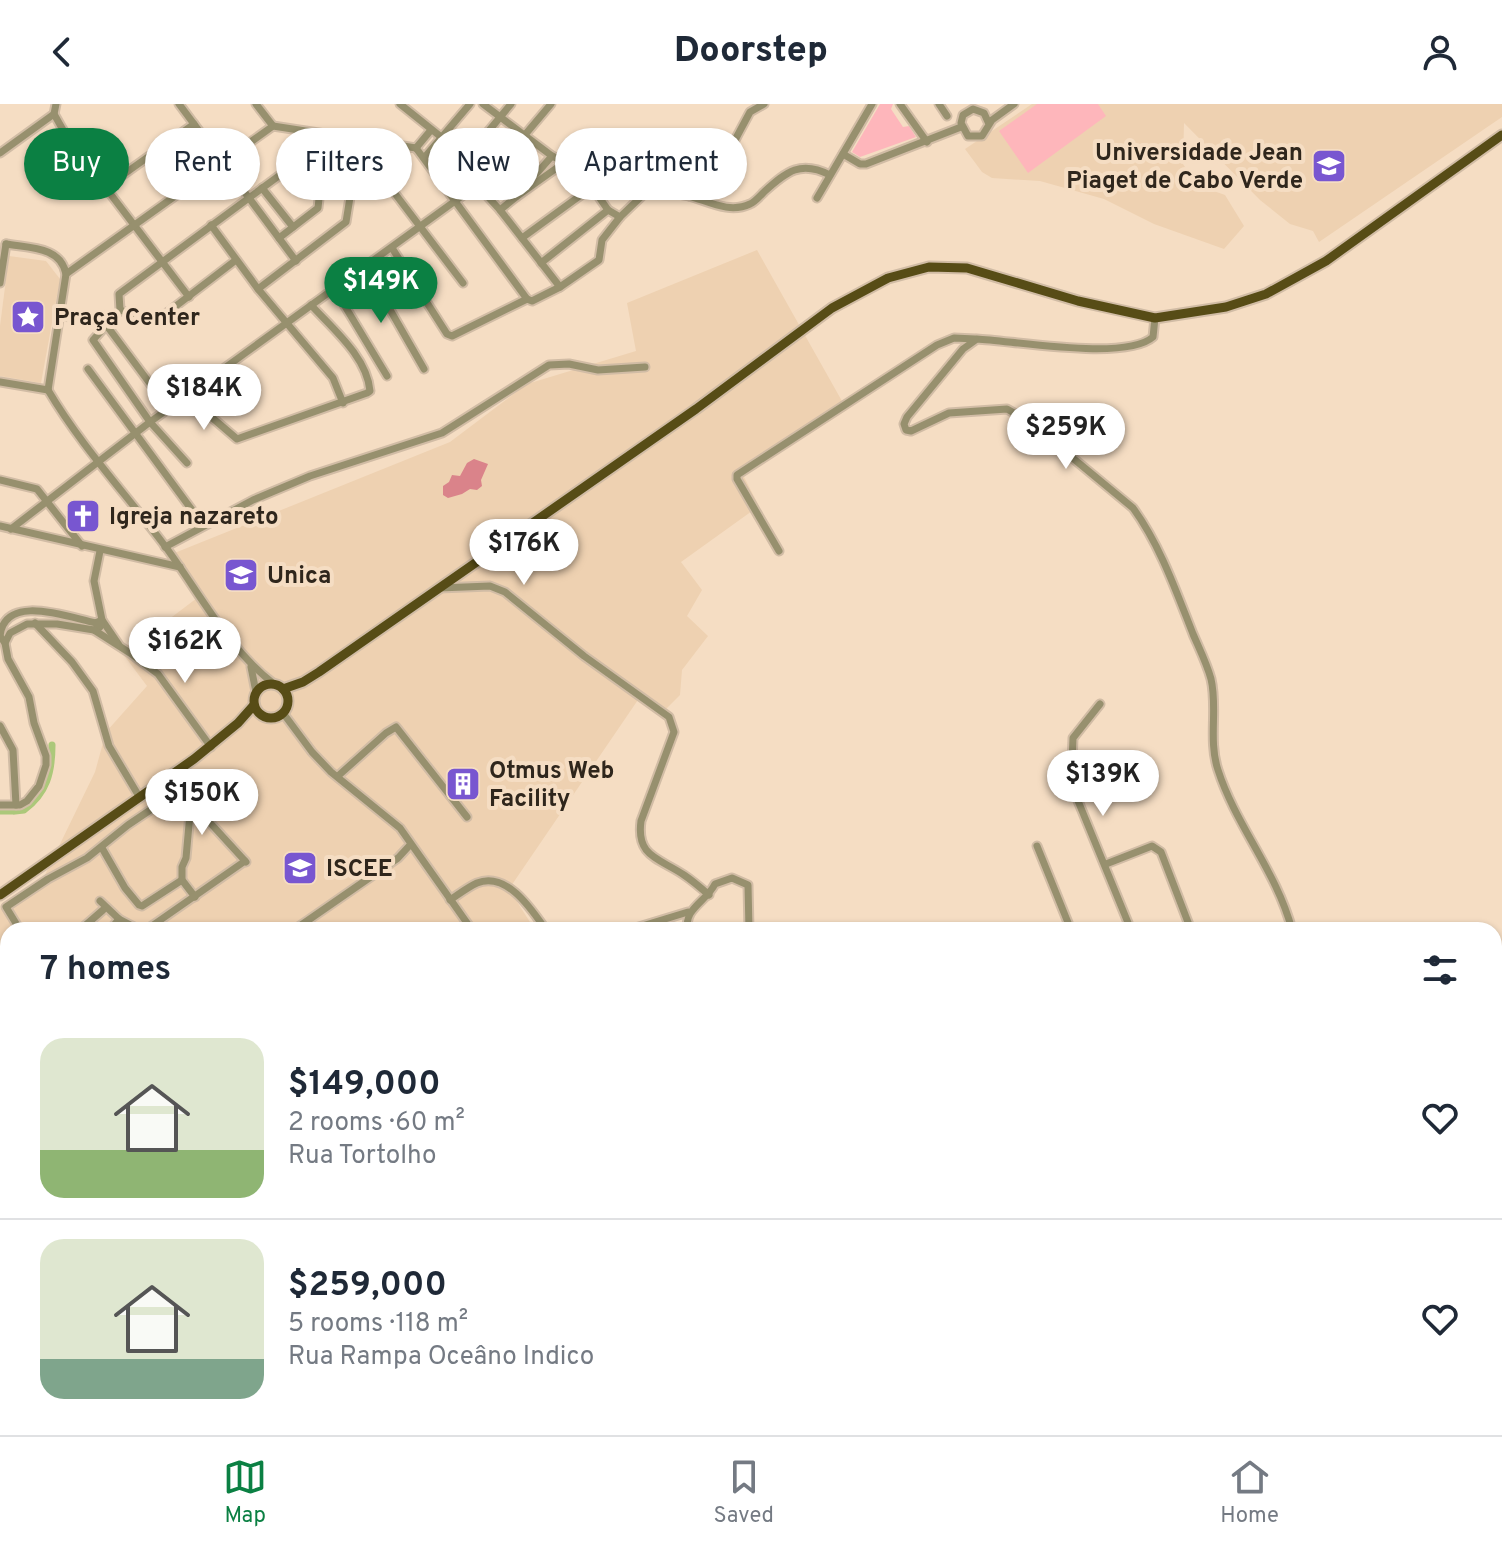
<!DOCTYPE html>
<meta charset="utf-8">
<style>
:root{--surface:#fff;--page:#f2f2f3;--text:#1f2937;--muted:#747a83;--line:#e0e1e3;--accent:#0b8043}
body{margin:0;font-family:Overpass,sans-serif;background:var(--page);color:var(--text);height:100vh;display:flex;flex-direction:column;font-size:30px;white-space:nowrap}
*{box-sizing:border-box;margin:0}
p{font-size:26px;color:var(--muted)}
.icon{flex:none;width:44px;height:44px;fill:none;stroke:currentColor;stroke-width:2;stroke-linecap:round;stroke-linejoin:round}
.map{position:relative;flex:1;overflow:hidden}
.sheet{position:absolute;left:0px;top:818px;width:1502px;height:514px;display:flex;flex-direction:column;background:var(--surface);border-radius:24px 24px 0 0;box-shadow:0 2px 6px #0004}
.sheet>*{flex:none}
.guide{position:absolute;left:24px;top:24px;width:800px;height:72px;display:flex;gap:16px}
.price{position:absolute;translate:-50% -68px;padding:0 18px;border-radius:28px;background:#fff;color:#222;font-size:26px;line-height:52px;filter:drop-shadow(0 2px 4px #0008)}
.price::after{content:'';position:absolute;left:50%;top:48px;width:24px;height:18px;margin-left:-12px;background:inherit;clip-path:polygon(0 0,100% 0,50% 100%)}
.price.selected{background:var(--accent);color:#fff}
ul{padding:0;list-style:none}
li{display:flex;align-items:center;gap:24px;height:200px;padding:0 40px}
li+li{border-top:2px solid var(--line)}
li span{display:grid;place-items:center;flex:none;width:224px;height:160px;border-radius:24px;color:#555}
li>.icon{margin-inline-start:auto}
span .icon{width:96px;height:96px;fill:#fffc;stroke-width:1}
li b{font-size:34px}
h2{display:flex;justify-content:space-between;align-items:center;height:96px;padding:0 40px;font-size:34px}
.chip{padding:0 28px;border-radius:36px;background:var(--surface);box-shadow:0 2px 6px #0004;font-size:28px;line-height:72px}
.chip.selected{background:var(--accent);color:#fff}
header{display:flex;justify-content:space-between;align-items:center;height:104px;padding:0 40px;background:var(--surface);font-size:36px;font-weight:800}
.tab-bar{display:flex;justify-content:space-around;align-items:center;height:112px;border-top:2px solid var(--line);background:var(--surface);font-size:22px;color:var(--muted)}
.tab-bar a{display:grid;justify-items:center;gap:4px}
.tab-bar .selected{color:var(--accent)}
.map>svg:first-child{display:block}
</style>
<header><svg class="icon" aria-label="back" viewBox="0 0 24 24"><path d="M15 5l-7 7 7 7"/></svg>Doorstep<svg class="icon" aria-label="person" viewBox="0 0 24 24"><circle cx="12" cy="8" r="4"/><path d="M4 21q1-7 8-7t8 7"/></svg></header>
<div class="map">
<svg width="1502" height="1331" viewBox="0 0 1502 1331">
<rect width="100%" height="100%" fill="#f5ddc3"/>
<g fill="#eed1b1">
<path d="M1032,0H1502V13L1319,138L1313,127L1290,120L1260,96L1184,19L1183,60L1197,81L1225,91L1244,122L1224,145L1154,120L1104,95L1040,77L992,74L982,68L965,45Z"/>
<path d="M757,146L847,306L743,371L759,402L681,458L702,486L687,512L708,532L682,566L680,591L666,605L642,590L509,785L535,826H8V926L0,919V805L44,773L95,668L106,628L147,582L123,550L201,491L172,450L450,338L527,280L636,247L627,199Z"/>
<path d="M9,152L46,157L60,175L41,279L0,272V222Z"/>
<path d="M8,947V1038L0,1036V953Z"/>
</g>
<g fill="#feb6bb">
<path d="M880,0H893L891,5L903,23L909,22L916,33L860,53L852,48Z"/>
<path d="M1037,0H1098L1106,12L1028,69L999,27Z"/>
</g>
<path fill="#da838a" d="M474,355L488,360L481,376L482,382L477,386L470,385L462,390L448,394L443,391V382L449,378L452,371L460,372L467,359Z"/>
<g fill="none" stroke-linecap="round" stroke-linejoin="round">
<g stroke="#acc87a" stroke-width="7">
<path d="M0,707H13"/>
<path d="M15,707L24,706C47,689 52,668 52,641"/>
</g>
<g stroke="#d1bca5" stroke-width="11">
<g id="minor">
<path d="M179,0L296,157"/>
<path d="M256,0L273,22"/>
<path d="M400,0L516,93L565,58L574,57L608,106L620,113L645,89C658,89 676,89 689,92C708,97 729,110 750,100C755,98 760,92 764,88C787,67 801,56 830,71"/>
<path d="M483,0L552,52"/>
<path d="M900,0L927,38"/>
<path d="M939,0L947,12"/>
<path d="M54,10L67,33L189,193"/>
<path d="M989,20L984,9L973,5L963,11L961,19L968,32H982L992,16L1014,0"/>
<path d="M645,38L681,58L692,80"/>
<path d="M416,44L527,195"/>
<path d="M416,44L431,26"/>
<path d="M0,49L54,10L56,0"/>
<path d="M843,50L860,60H866L961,23"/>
<path d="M467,53L511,0"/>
<path d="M424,54L470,0"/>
<path d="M574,57L591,36"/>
<path d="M477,81L500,106L516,93L552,52L565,58"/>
<path d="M106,83L194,20"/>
<path d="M262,84L293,123"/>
<path d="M689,92L692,80L711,65L718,55L727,51L750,8L764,0"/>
<path d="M817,94L872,0"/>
<path d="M500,106L560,183"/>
<path d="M211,121L258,185L333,274L343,299"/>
<path d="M279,134L318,104L321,76"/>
<path d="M522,134L592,83"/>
<path d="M6,140C28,144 61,142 66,170L48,286"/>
<path d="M392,144L447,230L452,232L527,195L532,197L560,183L599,156L602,136L620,113"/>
<path d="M541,159L608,106"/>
<path d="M365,162L424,265"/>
<path d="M66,170L273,22L416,44"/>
<path d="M0,179L6,140"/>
<path d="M334,184L387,272"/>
<path d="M258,185L346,118L352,81"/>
<path d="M120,206L155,218L236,156"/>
<path d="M60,211L107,222"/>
<path d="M1155,214L1153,233C1126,257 1015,237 977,235L963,245L907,313L904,320L906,326L911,327L949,309L1007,305L1028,317L1133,404C1160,441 1176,487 1193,530C1199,544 1207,560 1211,575C1218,604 1208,636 1218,666C1236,722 1277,768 1292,826"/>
<path d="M107,222L169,305"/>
<path d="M88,265L203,421"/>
<path d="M0,278L48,286"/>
<path d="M48,286C81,342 126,390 165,442C199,488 228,545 274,580"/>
<path d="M188,293L237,335L367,289L370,287C367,253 333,225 311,201"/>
<path d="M187,359L150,318L93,236L120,206L119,190L280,71L284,69L393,87L463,179"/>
<path d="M0,376L37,385L82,442"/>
<path d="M0,422L180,463"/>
<path d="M11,425L150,318L491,71L551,0"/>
<path d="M165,443L253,396L310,372L442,329L549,261L569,260L598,266L645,263"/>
<path d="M100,447L94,477L102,516L119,541"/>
<path d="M779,447L737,375V371L937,241L954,234L975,235"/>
<path d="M439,484L490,482L505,488L584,552L669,613L674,628L641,717C636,753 659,754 684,771C693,777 701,784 709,791"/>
<path d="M35,519L72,558L93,587L109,642L140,694"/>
<path d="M5,539L0,532C5,488 70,514 96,519L102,516L100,523L94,526"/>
<path d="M251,563L256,588"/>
<path d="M1100,600L1073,634L1072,659L1076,692L1131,826"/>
<path d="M283,609L312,648L331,668L400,724L472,826"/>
<path d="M0,622L13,646L16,701"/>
<path d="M171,672L180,686L246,758"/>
<path d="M338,672L386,629L396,623L467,713"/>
<path d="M191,698L186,754L182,763V776L195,793"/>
<path d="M0,701H20L27,697L39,682L46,661V652L34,619L29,593L8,555L5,539L10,529L27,520H57L94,526L130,549L158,570L211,643"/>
<path d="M1037,742L1071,826"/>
<path d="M102,744L125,784L139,801L142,802L182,776"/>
<path d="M1106,760L1152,742L1161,748L1191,826"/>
<path d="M450,796C459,790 468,783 477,779C507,767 532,806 546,826"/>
<path d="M100,797L119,815L140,826"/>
<path d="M67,825L70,826"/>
<path d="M20,826L6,803L48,775L87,754L128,721L180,686"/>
<path d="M80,826L103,806"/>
<path d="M110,826L119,815"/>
<path d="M146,826L245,757"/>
<path d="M294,826L398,754L410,741"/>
<path d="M629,826L688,808"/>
<path d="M688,826C683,805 706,798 715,780L732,774L748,781L749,826"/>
<path d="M0,914L8,920"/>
<path d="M0,948L8,943"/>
<path d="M0,1069L8,1075"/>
<path d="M0,1100L8,1104"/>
<path d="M0,1148L8,1149"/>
<path d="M0,1249H8"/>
<path d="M0,1286L8,1287"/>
<path d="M38,1324L49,1331"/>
<path d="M173,1324L205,1325"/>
<path d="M264,1324L274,1329"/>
<path d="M359,1324L371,1331"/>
<path d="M426,1324L444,1331"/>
<path d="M528,1324H546"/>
<path d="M885,1324L887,1331"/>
<path d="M81,1331L82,1324"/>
<path d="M288,1331L290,1324"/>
<path d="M514,1331L519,1324"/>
</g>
</g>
<g stroke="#d1bca5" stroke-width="13">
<g id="major">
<circle cx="271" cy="597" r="17"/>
<path d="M283,585L303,578L319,568L696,305L832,204L888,174L929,163L967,164L1078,197L1155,214L1226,203L1266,190L1326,157L1502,31"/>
<path d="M0,791L194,655L238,619L254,601"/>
</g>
</g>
<use href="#minor" stroke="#97906e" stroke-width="7"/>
<use href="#major" stroke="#574c16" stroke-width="9"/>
</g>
<defs>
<g id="university-square" transform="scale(1.8)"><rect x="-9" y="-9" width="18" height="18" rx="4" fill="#7856d0" stroke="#f5ddc3"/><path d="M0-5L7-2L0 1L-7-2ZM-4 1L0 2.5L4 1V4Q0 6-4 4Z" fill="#fff"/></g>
<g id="sight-square" transform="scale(1.8)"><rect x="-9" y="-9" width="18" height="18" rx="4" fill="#7856d0" stroke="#f5ddc3"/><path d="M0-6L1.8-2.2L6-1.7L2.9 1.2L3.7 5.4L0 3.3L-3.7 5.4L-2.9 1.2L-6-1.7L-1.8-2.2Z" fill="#fff"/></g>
<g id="church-square" transform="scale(1.8)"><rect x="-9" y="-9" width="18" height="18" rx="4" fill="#7856d0" stroke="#f5ddc3"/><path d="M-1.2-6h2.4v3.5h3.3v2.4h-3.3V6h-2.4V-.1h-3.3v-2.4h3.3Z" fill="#fff"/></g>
<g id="building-square" transform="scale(1.8)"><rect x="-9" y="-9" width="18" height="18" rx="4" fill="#7856d0" stroke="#f5ddc3"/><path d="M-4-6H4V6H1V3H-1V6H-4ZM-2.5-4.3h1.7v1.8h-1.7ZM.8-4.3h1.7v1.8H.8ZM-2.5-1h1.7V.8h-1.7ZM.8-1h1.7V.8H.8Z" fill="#fff"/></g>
</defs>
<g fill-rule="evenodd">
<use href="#university-square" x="1329" y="62"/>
<use href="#sight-square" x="28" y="213"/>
<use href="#church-square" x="83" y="412"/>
<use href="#university-square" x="241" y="471"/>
<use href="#building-square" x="463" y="680"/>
<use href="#university-square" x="300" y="764"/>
</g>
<g text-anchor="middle" stroke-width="8" stroke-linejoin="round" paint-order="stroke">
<g font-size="24" font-weight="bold" fill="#2f261c" stroke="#f5ddc3" text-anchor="start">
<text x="1303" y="56" text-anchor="end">Universidade Jean<tspan x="1303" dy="28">Piaget de Cabo Verde</tspan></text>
<text x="54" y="221">Praça Center</text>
<text x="109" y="420">Igreja nazareto</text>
<text x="267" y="479">Unica</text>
<text x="489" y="674">Otmus Web<tspan x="489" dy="28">Facility</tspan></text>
<text x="326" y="772">ISCEE</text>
</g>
</g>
</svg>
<b class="price selected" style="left:381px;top:221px">$149K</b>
<b class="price" style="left:204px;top:328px">$184K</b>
<b class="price" style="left:1066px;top:367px">$259K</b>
<b class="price" style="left:524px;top:483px">$176K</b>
<b class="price" style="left:185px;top:581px">$162K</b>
<b class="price" style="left:1103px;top:714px">$139K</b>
<b class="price" style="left:202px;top:733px">$150K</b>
<div class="guide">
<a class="chip selected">Buy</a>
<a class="chip">Rent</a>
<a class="chip">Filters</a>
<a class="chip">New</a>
<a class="chip">Apartment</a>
</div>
<section class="sheet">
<h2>7 homes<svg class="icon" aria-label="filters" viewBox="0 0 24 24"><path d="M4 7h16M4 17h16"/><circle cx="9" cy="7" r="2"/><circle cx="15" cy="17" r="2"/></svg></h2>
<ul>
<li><span style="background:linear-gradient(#dfe7d0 70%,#8fb573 0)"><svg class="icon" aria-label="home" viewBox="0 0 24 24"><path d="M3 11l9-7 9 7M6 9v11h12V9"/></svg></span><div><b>$149,000</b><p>2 rooms · 60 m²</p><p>Rua Tortolho</p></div><svg class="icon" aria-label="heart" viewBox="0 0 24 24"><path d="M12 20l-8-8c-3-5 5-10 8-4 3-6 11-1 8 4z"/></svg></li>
<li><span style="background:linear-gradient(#dfe7d0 75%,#7fa58c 0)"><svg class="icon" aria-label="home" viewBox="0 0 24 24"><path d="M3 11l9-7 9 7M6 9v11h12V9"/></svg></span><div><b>$259,000</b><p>5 rooms · 118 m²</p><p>Rua Rampa Oceâno Indico</p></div><svg class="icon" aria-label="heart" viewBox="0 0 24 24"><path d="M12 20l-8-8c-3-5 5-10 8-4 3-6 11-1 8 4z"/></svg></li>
</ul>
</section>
</div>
<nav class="tab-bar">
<a class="selected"><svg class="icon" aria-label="map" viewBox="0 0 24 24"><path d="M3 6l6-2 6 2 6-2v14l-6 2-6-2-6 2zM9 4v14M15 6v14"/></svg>Map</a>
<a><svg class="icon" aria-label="saved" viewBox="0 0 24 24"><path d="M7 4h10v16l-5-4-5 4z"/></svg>Saved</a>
<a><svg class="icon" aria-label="home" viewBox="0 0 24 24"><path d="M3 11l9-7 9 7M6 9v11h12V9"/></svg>Home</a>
</nav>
